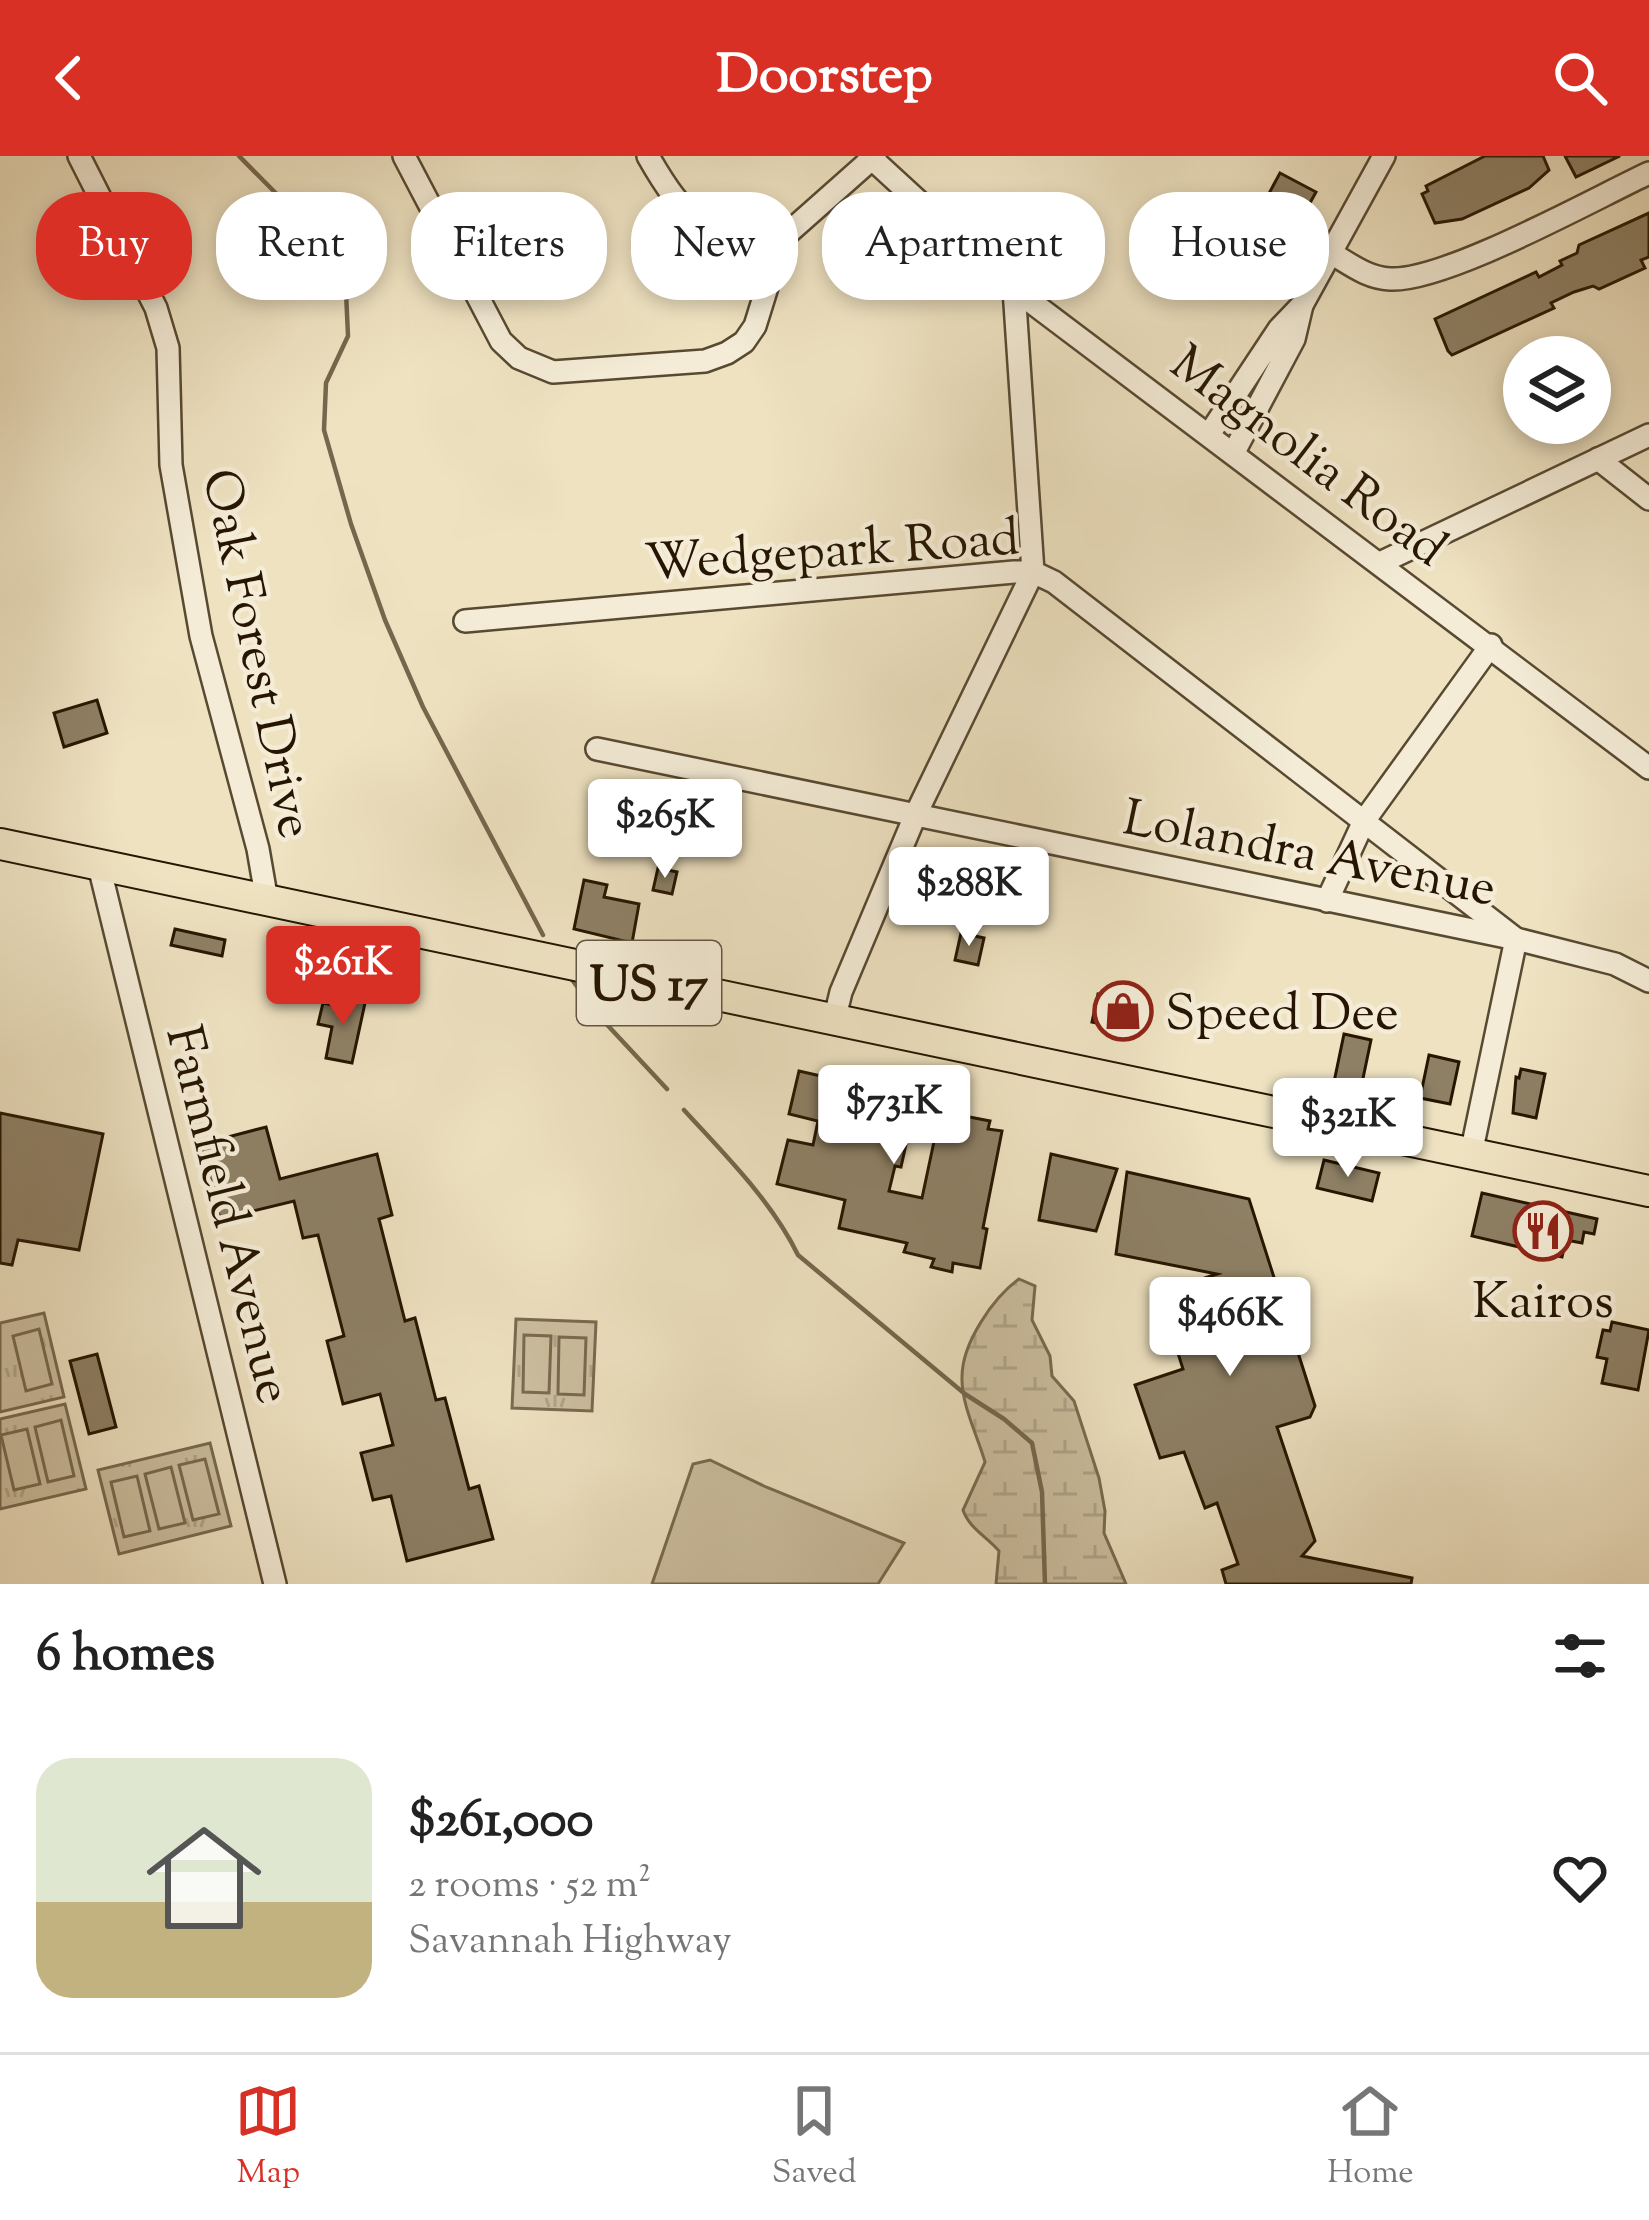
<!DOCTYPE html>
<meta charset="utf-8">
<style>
:root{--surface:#fff;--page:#f6f6f6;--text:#222;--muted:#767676;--line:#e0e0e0;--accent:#d93025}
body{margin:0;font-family:"Sorts Mill Goudy",serif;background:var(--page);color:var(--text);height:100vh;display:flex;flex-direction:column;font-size:45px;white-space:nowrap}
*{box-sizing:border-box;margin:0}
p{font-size:39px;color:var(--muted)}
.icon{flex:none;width:66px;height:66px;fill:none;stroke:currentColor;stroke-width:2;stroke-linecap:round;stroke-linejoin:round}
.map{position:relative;height:1428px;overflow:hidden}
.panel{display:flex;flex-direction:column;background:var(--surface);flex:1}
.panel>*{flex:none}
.top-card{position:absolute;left:36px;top:36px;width:1578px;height:108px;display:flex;gap:24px}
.fabs{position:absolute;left:1503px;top:180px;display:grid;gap:24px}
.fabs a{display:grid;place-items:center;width:108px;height:108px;border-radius:50%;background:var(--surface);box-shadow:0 6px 18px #0003;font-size:60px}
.price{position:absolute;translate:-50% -102px;padding:0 27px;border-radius:12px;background:#fff;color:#222;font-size:39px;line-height:78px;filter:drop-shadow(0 3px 6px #0008)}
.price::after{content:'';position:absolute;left:50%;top:72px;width:36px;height:27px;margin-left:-18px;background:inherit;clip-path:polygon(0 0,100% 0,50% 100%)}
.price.active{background:var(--accent);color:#fff}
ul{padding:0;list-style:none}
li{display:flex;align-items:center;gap:36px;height:300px;padding:0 36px}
li span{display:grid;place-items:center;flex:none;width:336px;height:240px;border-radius:36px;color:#555}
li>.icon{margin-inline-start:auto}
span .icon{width:144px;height:144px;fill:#fffc;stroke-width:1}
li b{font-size:51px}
h2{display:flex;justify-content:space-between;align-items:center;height:144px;padding:0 36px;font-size:51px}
.tag{padding:0 42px;border-radius:48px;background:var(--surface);box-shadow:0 6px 18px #0003;font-size:42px;line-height:108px}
.tag.active{background:var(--accent);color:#fff}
header{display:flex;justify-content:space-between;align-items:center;height:156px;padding:0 36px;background:var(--accent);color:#fff;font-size:54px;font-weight:700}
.menu{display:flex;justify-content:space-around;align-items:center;height:168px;border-top:3px solid var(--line);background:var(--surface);font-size:33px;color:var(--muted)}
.menu a{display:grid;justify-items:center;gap:6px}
.menu .active{color:var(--accent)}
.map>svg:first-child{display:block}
</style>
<header><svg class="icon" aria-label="back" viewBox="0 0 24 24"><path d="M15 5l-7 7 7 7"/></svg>Doorstep<svg class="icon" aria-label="search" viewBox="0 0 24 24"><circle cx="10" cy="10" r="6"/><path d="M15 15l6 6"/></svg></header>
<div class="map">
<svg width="1649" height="1428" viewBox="0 0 1649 1428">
<defs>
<pattern id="grass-tufts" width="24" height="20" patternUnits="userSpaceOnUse" patternTransform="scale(3)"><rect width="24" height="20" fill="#ccbfa0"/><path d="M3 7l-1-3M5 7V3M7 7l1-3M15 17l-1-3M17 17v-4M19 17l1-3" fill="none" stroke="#afa388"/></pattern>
<pattern id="wetland-marsh" width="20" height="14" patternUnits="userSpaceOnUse" patternTransform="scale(3)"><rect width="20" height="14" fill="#ccbfa0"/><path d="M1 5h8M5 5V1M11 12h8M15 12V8" fill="none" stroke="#afa388"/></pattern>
</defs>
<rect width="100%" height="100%" fill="#eee2c1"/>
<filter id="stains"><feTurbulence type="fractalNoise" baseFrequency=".00167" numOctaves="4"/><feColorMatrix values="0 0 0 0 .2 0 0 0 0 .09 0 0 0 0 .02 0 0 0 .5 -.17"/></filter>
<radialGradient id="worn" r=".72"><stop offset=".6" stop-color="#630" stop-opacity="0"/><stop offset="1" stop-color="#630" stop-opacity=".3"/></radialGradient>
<g fill="url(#grass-tufts)" stroke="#796a50" stroke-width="3">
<path d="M44,1157L64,1241L0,1256V1167Z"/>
<path d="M516,1163L596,1166L592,1255L512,1252Z"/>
<path d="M65,1248L86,1333L0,1353V1263Z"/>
<path d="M210,1287L231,1370L119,1398L98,1314Z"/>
</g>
<path fill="url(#wetland-marsh)" stroke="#796a50" stroke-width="3" d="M1019,1123L1035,1130L1032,1164L1050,1200L1052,1220L1074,1245L1099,1322L1105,1355L1104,1377L1126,1428H996L999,1395C986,1380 969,1372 963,1354L985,1306C978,1281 961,1248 962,1221C962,1187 993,1142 1019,1123Z"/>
<g fill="#ccbfa0" stroke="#796a50" stroke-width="3">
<path d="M39,1173L52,1228L26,1235L13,1180Z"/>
<path d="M524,1179L551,1180L549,1237L523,1236Z"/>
<path d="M559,1181L586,1182L584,1239L558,1238Z"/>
<path d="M61,1264L74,1320L48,1326L35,1271Z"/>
<path d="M27,1273L40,1328L14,1334L1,1279Z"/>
<path d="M205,1303L219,1358L193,1364L179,1309Z"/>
<path d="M710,1304L766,1331L904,1387L878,1428H652L693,1308Z"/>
<path d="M171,1311L185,1367L159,1373L145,1318Z"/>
<path d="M137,1320L150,1375L124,1381L111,1326Z"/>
</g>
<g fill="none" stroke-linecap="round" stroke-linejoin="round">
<g stroke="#75674d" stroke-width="4.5">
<path d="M239,0L331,93L345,114L348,180L326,227L324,274L351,368L385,464L423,551L543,779"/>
<path d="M570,821L598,859L667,933"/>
<path d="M684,954C725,999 771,1044 798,1099L965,1238L1004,1263L1032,1287L1042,1336L1045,1428"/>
</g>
</g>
<g fill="#8e8065" stroke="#261601" stroke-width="3">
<path d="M1485,0H1543L1549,14L1529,32L1462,63L1435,67L1422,38L1428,35L1426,30Z"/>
<path d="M1565,0H1620L1576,21Z"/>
<path d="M1280,17L1316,36L1262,134L1256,133L1227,115Z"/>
<path d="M1649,57V101L1641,104L1645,112L1599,133L1593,130L1574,136L1551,147L1554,152L1452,199L1448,195L1435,163L1536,116L1539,121L1562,109L1560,105L1577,97L1579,89Z"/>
<path d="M97,544L107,577L64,591L54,557Z"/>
<path d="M678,642L703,648L698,670L674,665Z"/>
<path d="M658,712L677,716L672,738L653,734Z"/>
<path d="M584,724L607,729L604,741L639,748L632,787L574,773Z"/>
<path d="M175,773L225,784L222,800L171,789Z"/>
<path d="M961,777L984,782L978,809L955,804Z"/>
<path d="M1098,838L1146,847L1141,876L1092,866Z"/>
<path d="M338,841L365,847L352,907L326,902L332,871L318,868L323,847L337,850Z"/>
<path d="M1344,878L1371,884L1361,932L1334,926Z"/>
<path d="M1429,899L1459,906L1450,948L1420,942Z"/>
<path d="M1521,913L1545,918L1536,962L1513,957L1516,921L1519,922Z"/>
<path d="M799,915L877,933L880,916L920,925L901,1011L895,1010L889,1035L922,1042L939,962L953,965L954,958L990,965L988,973L1002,975L983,1072L987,1073L980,1112L953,1107L952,1116L931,1111L934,1103L904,1096L907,1087L839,1072L845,1044L777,1028L788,984L813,989L818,965L789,958Z"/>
<path d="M0,957L103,978L79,1094L18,1084L12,1109L0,1107Z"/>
<path d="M266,971L280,1023L377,998L392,1059L379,1063L405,1165L415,1162L436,1244L445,1242L469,1333L479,1330L493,1383L407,1405L391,1340L373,1344L361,1297L393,1289L380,1238L343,1248L327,1185L344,1180L318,1079L303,1082L294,1045L220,1063L201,988Z"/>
<path d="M1051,998L1117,1013L1096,1075L1039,1064Z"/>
<path d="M1324,1004L1379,1017L1372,1045L1317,1032Z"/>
<path d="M1127,1016L1249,1043L1315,1250L1310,1261L1277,1271L1315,1385L1302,1400L1412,1422L1411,1428H1226L1222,1414L1238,1408L1217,1347L1205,1352L1184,1296L1160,1302L1135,1229L1183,1213L1159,1137L1217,1118L1116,1098Z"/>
<path d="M1482,1037L1597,1063L1594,1078L1584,1076L1582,1087L1566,1084L1562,1101L1472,1080Z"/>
<path d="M1612,1166L1649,1174L1638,1234L1602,1227L1607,1203L1597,1201L1603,1174L1610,1175Z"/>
<path d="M97,1198L116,1271L89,1278L70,1205Z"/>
</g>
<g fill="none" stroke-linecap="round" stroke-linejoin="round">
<g stroke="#584931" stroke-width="26">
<g id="minor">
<path d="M79,0L156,152L168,192L171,309L201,480L258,693L267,745"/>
<path d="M404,0L501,185L519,202L553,216L705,205L727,197L744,186L755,170L778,96L787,78L875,0"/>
<path d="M648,0C686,67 704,76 778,96"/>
<path d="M869,0L1014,133L1649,612"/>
<path d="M1331,97C1350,108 1367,122 1390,123C1445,126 1593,43 1649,17"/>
<path d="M1302,149L1384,0"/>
<path d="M1210,277L1279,173L1302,149L1294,183L1234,296"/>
<path d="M1598,303L1649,343"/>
<path d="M1380,407L1649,279"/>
<path d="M465,465L1014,416H1033L1054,426L1516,783L1471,998"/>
<path d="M597,593L1516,783L1615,808L1649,825"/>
<path d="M99,710L275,1428"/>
<path d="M1327,745L1364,665L1491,489"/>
<path d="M834,865L841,836L915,660L1033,416L1014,133"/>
</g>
</g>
<g stroke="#261601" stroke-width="34">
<path id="highway" d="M0,688L1649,1035"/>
</g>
<use href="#minor" stroke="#f4ecd7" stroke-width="21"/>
<use href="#highway" stroke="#eee2c1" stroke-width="30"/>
</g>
<defs>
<g id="shop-ring" transform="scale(3)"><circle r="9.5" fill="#f4ecd7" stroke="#8f2418" stroke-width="1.5"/><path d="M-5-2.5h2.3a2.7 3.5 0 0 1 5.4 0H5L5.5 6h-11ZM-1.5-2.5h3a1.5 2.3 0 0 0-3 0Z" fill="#8f2418"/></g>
<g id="restaurant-ring" transform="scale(3)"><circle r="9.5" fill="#f4ecd7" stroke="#8f2418" stroke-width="1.5"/><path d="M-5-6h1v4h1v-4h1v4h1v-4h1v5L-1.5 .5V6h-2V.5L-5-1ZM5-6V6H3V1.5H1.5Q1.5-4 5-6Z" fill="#8f2418"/></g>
</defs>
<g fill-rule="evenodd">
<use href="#shop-ring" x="1123" y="855"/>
<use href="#restaurant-ring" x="1543" y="1075"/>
</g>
<g text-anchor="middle" stroke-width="9" stroke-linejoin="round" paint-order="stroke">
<rect fill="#f4ecd7" stroke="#645641" stroke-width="3" x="577" y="785" width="144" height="84" rx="9"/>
<g font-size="48" font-weight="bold" fill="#261601">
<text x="649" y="844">US 17</text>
</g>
<g font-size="51" fill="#261601" stroke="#f4ecd7">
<text transform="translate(1310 298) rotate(37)" y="18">Magnolia Road</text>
<text transform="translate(832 392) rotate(-4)" y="18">Wedgepark Road</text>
<text transform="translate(260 497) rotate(78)" y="18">Oak Forest Drive</text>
<text transform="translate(1310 695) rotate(11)" y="18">Lolandra Avenue</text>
<text transform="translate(231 1058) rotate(76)" y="18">Farmfield Avenue</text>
</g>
<g font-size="51" fill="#261601" stroke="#f4ecd7" text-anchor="start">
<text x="1165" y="873">Speed Dee</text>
<text x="1543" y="1161" text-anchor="middle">Kairos</text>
</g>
</g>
<rect width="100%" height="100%" filter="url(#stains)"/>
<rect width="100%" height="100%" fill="url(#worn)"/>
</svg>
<div class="fabs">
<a><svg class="icon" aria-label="layers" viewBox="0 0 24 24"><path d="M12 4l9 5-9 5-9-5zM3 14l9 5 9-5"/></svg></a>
</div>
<b class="price" style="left:665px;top:725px">$265K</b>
<b class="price" style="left:969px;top:793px">$288K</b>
<b class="price active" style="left:343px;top:872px">$261K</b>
<b class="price" style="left:894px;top:1011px">$731K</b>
<b class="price" style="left:1348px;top:1024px">$321K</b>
<b class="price" style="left:1230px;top:1223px">$466K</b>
<div class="top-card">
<a class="tag active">Buy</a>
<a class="tag">Rent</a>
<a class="tag">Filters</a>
<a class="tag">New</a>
<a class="tag">Apartment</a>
<a class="tag">House</a>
</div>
</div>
<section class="panel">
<h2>6 homes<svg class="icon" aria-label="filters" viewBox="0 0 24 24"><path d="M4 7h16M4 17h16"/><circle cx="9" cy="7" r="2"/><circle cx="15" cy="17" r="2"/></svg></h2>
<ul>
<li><span style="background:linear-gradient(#dfe7d0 60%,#c2b280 0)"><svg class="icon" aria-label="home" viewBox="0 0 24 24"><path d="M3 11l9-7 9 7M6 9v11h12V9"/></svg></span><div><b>$261,000</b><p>2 rooms · 52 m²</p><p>Savannah Highway</p></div><svg class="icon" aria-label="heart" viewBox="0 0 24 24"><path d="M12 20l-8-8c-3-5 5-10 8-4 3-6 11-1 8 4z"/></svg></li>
</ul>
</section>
<nav class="menu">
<a class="active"><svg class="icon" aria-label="map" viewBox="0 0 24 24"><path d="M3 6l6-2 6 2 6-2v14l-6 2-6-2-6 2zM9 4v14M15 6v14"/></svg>Map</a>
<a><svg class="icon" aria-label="saved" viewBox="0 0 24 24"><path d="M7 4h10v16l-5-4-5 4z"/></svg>Saved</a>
<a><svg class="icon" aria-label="home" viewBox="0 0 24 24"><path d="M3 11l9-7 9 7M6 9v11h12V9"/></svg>Home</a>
</nav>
